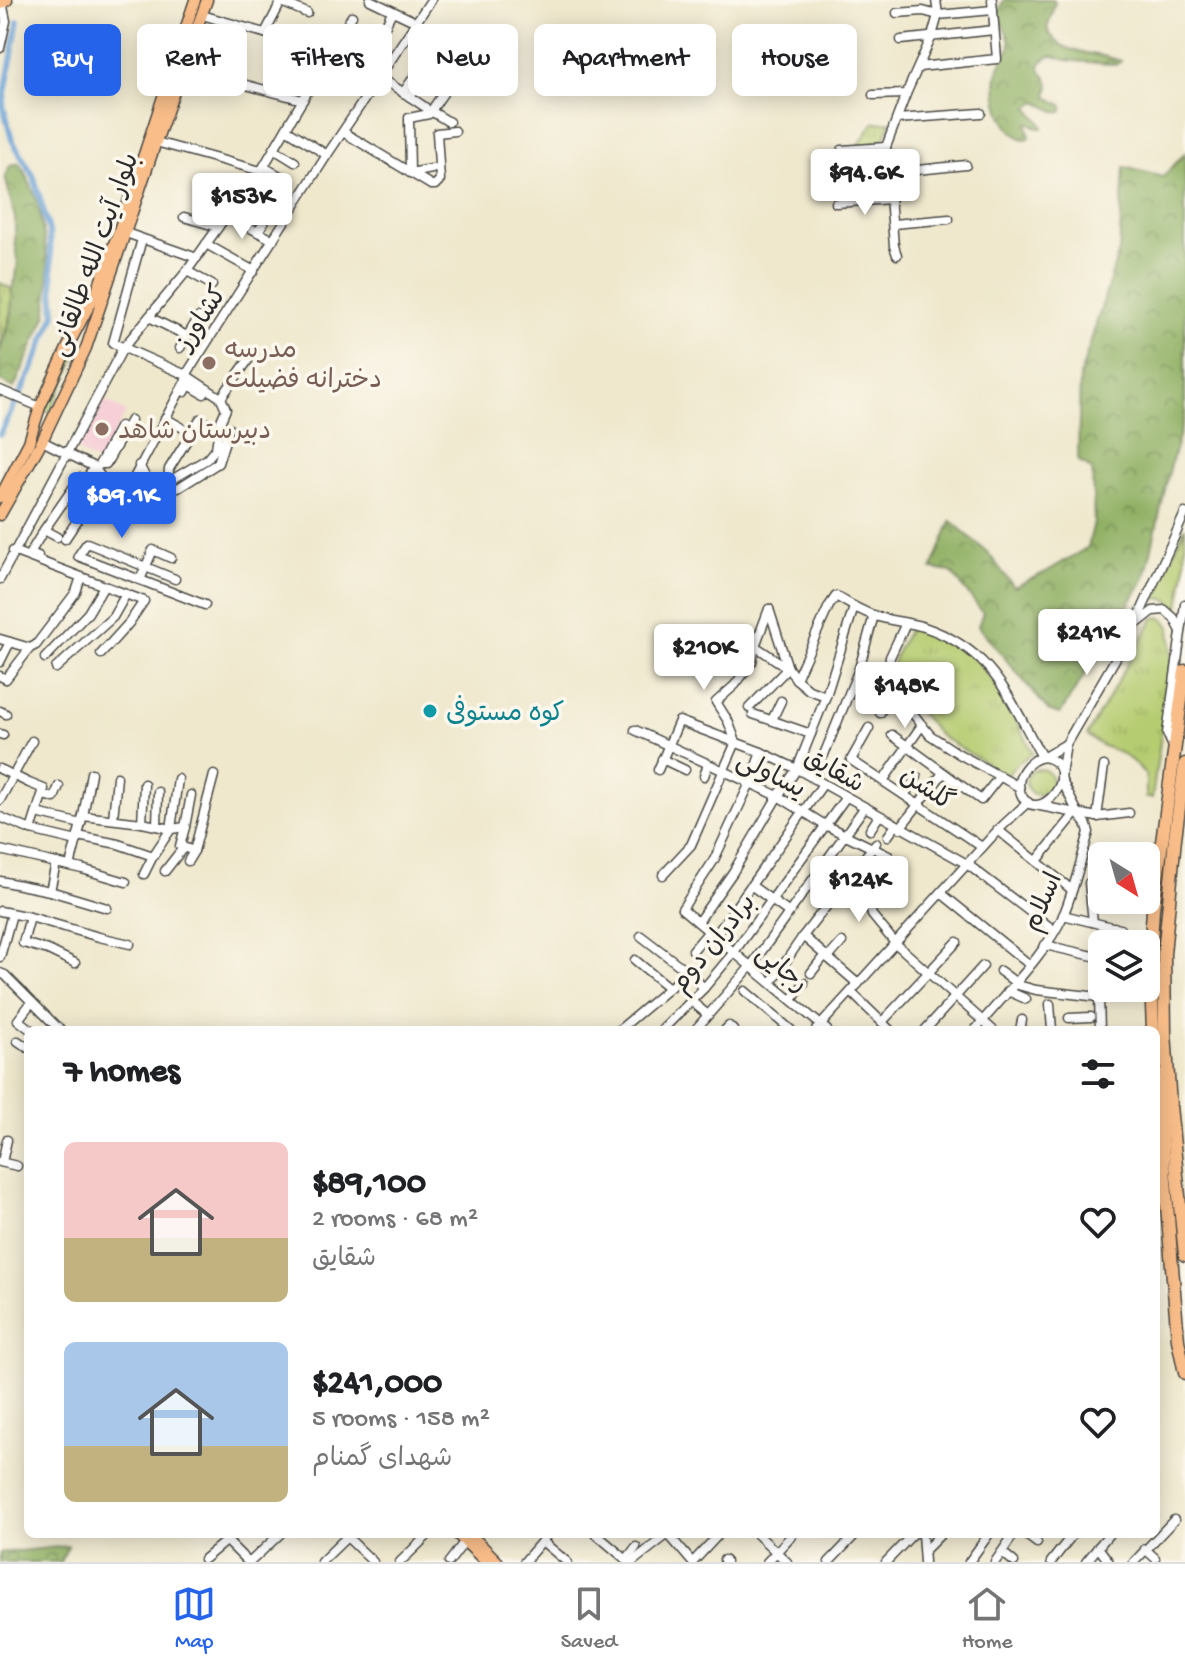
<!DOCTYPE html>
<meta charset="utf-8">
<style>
:root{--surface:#fff;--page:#f2f2f2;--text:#202124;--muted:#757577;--line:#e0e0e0;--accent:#2563eb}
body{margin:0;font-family:"Gochi Hand","Playpen Sans Arabic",sans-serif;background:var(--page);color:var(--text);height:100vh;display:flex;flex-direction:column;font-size:30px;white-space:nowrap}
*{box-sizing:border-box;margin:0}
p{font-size:26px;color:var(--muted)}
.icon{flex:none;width:44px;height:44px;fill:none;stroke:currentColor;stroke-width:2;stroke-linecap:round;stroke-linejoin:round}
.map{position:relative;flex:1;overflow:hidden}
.side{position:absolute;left:24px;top:1026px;width:1136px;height:512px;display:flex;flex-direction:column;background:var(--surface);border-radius:12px;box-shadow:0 4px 20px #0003}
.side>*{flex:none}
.guide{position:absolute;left:24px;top:24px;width:1138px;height:72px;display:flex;gap:16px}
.needle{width:52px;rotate:143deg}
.buttons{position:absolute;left:1088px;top:842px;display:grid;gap:16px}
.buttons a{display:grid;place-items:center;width:72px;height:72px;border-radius:12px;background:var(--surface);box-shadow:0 4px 20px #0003;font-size:40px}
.price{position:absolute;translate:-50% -68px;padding:0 18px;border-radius:8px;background:#fff;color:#222;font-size:26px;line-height:52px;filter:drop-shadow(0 2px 4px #0008)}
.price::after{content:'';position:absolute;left:50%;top:48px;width:24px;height:18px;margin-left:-12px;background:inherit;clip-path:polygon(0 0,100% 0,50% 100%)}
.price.active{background:var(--accent);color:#fff}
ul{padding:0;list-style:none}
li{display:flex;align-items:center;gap:24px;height:200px;padding:0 40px}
li span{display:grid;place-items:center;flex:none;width:224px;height:160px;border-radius:12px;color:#555}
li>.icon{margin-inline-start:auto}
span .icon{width:96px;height:96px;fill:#fffc;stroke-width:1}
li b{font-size:34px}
h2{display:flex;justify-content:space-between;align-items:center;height:96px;padding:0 40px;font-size:34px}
.chip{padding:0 28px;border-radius:12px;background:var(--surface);box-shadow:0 4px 20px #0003;font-size:28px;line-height:72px}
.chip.active{background:var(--accent);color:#fff}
.dock{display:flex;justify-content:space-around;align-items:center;height:112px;border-top:2px solid var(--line);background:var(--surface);font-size:22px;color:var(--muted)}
.dock a{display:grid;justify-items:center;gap:4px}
.dock .active{color:var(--accent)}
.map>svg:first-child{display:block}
</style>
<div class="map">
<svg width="1185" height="1562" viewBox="0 0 1185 1562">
<defs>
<pattern id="grass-tufts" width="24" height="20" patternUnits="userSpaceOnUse" patternTransform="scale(2)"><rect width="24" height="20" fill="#b6cc71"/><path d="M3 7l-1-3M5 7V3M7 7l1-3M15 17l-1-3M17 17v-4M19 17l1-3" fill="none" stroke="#9daf62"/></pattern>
<pattern id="forest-crowns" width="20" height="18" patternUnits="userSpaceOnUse" patternTransform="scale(2)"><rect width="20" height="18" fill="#90b063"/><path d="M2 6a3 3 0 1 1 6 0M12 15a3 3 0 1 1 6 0" fill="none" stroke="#768f52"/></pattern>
</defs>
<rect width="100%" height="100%" fill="#fbf7ec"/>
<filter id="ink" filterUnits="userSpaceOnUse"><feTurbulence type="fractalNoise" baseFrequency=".0125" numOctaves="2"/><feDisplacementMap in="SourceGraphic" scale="16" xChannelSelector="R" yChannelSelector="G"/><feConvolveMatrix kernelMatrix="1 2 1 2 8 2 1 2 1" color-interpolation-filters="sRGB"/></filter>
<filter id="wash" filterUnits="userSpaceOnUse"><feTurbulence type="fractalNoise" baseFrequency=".006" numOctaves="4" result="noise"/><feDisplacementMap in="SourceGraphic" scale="32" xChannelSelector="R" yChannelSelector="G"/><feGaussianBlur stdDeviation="1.8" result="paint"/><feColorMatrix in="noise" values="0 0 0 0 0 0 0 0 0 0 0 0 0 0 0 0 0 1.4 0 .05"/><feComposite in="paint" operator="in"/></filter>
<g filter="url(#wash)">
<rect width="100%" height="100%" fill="#efe8cd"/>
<path fill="#f6cfd7" d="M102,399L126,412L98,463L81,453L77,445Z"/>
<g fill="url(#grass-tufts)" stroke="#707c4e" stroke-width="2">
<path d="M891,122L882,144L858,146L873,123Z"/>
<path d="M0,283L12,289C13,315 5,327 0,351Z"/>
<path d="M76,342L78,341L81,344L67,378L52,408L49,412H45L44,408L69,351Z"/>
<path d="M1185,527V570L1178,612C1173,600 1166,597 1154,599Z"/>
<path d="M1160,617L1166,621L1170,627L1172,658L1152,798H1146V775L1138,766L1123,754L1101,745L1087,735L1154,618Z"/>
<path d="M913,628C921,630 930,631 937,634C988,655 1009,707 1033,753L1015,765L1007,776L939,735L895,683C887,664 900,646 909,629Z"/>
<circle cx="1039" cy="782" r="13"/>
</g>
<g fill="url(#forest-crowns)" stroke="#5e6e47" stroke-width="2">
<path d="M1004,0H1053L1055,2L1047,29C1059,52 1080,51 1102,56C1109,57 1115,59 1121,61L1118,64C1101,64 1083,62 1066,60C1061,59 1058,57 1053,56C1047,56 1040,62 1040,68C1041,75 1050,78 1049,85C1049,89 1047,93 1047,97L1062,105L1064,109L1061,112H1057L1037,102L1029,107C1033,115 1040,119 1043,128H1038L1030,123L1027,124L1030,137L1026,140C1000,132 990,89 1000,65C1003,57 1010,52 1010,43C1009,33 1001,23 997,14Z"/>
<path d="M1185,153V415L1170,468L1145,578L1060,714L1049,711L978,626L983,613L951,572L932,569L951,521L988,553L1014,587L1046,572L1088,547L1094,522L1092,470L1078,460L1080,376L1119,251L1124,167L1163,177Z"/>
<path d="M19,163L25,172L39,205L49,270L47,314L14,388L0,381V351L12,314V289L16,278L18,259L15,241V218L5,176L11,165Z"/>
<path d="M68,1546L60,1562H0V1553Z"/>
</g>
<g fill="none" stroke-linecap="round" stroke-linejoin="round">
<path stroke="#669fd5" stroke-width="6" d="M0,434L31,372L55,314L49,231L34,177L12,140L3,105L18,21"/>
</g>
</g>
<g filter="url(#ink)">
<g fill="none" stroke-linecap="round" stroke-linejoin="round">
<g stroke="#484743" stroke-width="11">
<g id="minor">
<path d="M370,0L416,22"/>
<path d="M279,1L307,13"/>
<path d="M897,13L923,11L938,15L993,10"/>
<path d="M202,15L385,68"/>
<path d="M384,29L392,11"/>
<path d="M265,33L281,2"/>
<path d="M901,40L994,30"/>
<path d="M0,48L6,21L2,2"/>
<path d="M919,67L997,59L992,0"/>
<path d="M182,68L303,100"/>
<path d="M380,77L425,107"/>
<path d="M403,93L433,49L440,54L410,97"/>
<path d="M873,95L906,94"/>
<path d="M431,111L449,122"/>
<path d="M897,119L981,113"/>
<path d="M286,129L327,155"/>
<path d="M343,132L431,185H435L440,180L437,133L455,131"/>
<path d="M156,142L261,171"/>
<path d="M274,149L295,162"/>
<path d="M842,150L886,147"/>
<path d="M264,167L285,179L275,194"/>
<path d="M432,169L410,173L409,118L429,114L461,67"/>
<path d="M888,173L966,165"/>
<path d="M836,203L890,199"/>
<path d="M226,215L273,240"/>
<path d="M184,217L218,227"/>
<path d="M893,224L949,219"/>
<path d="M258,232L267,217"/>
<path d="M126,233L197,258"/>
<path d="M142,239L113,343L186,375L221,398"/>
<path d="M206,244L254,271"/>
<path d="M897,255L894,246L886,147L906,94L932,36L938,15L936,0"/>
<path d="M187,271L212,285"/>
<path d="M149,317L187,336"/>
<path d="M180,348L199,317"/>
<path d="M186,375L327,155L431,0"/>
<path d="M0,390L40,407"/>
<path d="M185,392L189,385L204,394L207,389"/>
<path d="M221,398L249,359"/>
<path d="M165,418L181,427"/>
<path d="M42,441L94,467L101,477C98,493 75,523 65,539"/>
<path d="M100,464H106L131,420"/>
<path d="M99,465L120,426"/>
<path d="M139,465L146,478L155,487"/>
<path d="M168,482L169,469L200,419L211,426"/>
<path d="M98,489L99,493L105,497L168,482L207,459L216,448L220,423L226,409L221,398"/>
<path d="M127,491L188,376"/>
<path d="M106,509L178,488L218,463L229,428"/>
<path d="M93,511C99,502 114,500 125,497"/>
<path d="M57,537L44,530L80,478L86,480L94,467"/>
<path d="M13,551L144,601L129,623L101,654"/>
<path d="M38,556L30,553L44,530"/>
<path d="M0,579L123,348L187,271L234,205L251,195L261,178V171L352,16"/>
<path d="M175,579L87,543L78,556L205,605"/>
<path d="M140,580L153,550L171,558"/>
<path d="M769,609L788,668"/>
<path d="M1139,622L1153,611L1165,610L1174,618L1181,631"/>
<path d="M906,623L890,657L886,680L930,735L959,754L1019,787"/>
<path d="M0,639L30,648"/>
<path d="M755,646L788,668L796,679L809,690L826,696"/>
<path d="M45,658L88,613L104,586"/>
<path d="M0,662L10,642"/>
<path d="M56,668L113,617L126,594"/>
<path d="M859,669L886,680"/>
<path d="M0,676L6,679L30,648L36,645L76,592L81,577"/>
<path d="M796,679L829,606L836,596C849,604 861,611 875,616C891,621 908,622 924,627C995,651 1008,697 1042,757"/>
<path d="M749,708L788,668"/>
<path d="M0,711L6,714"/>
<path d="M880,713L892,688"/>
<path d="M753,714L811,734"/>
<path d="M772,720L781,701"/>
<path d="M869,728L851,760L982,847"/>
<path d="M635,730L778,796L825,825L889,856"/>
<path d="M0,734L3,735"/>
<path d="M892,735L981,800L1000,776"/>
<path d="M1174,749L1167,733L1185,604"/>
<path d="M761,752L750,783L714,860L682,909L827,1030"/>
<path d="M1044,757C1088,768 1037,830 1021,794C1014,777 1028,759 1044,757Z"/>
<path d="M1044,757L1066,744"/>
<path d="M662,759L685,770"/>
<path d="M0,769L29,783L44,789L31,830"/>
<path d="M658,770L679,721L761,752L797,769L967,864L1055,931"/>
<path d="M1061,775L1066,744L1135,625L1185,513"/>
<path d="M704,776L708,764"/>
<path d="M814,779L859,669L874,615"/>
<path d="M883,781L922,725"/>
<path d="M43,795L54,798L59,786"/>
<path d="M191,795L185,827L180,846L194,851"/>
<path d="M904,795L917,777"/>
<path d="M0,800L32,741"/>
<path d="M1040,806L1097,817L1129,813"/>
<path d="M37,813L81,824"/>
<path d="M83,816L142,823L171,829L185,827"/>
<path d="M0,817L31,830L77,841"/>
<path d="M1097,817L1104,766"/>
<path d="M113,819L117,777"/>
<path d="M142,823L144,784"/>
<path d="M157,826L158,792"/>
<path d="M900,828L943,773"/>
<path d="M870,830L879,816"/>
<path d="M998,830L1072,890"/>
<path d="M78,836L118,844L153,856"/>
<path d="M888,836L896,825"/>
<path d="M0,850L82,869L126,882"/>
<path d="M188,861L194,851L214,775"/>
<path d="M1037,861L1075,814"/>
<path d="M70,866L83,816L91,773"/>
<path d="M165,871L183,848"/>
<path d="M144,874L153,856L171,829L178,779"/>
<path d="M663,875L691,845L736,742L728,721L716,702L735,685L752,662L755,646L769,609"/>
<path d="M0,881L50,891L107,908"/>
<path d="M1089,883L1093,922"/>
<path d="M864,885L872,915L895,943L993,1030"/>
<path d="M752,886L788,912"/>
<path d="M50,891L56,863"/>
<path d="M941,893L1030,965"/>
<path d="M0,911L30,917L99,937L130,944"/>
<path d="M1063,915L1120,929"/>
<path d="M30,917L23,943L48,950L75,963"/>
<path d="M698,922L733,872L778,796L797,769L826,696L854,607"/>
<path d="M641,936L688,972L704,988"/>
<path d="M715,936L823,784"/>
<path d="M803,936L858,984"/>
<path d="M1110,944L1114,927"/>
<path d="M1045,945L1102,958"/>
<path d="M693,950L709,931"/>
<path d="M0,957L12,914"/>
<path d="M828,958L842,942"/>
<path d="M635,960L669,988"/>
<path d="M1000,971L1015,982"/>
<path d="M0,973L5,975L60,1030"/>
<path d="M811,973L825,955"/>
<path d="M771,983L803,936L876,843"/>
<path d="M1014,984L1036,990L1099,997L1100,1030"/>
<path d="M745,991L791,1030"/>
<path d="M1008,991L1026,999"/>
<path d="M851,992L890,1030"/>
<path d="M792,1000L804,983"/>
<path d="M691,1001L708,1015"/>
<path d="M1050,1004L1052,1030"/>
<path d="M1069,1018L1091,1017"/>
<path d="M882,1022L957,942"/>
<path d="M31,1030L18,1020L31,1003"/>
<path d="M619,1030L688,972"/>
<path d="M662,1030L704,988L734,952L846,797"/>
<path d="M695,1030L751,966L864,808"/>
<path d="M725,1030L729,1026L733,1030"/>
<path d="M816,1030L998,830L1028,802"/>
<path d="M925,1030L983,966"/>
<path d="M975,1030C1002,997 1046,954 1063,916C1074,890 1081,860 1089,832L1086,823L1079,815L1061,779"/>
<path d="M1020,1030L1022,1020"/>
<path d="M18,1041L28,1048"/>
<path d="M0,1162L17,1166"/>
<path d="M2,1162L7,1140"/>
<path d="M596,1534L629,1562"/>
<path d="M668,1534L692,1562"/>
<path d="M757,1534L787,1562"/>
<path d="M922,1534L924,1562"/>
<path d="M1025,1534L1037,1543"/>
<path d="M345,1535L373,1562"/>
<path d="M227,1541L248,1562"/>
<path d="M542,1541L567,1562"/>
<path d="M1098,1547L1109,1562"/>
<path d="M1145,1549L1155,1558"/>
<path d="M924,1551L941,1534"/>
<path d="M1002,1552L1014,1562"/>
<path d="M204,1559L234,1534"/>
<path d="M626,1560L636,1547"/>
<path d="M724,1560L726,1562"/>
<path d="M250,1562L280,1534"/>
<path d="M321,1562L350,1534"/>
<path d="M400,1562L429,1534"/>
<path d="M449,1562L465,1541"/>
<path d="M524,1562L548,1534"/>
<path d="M632,1562L668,1534"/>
<path d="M693,1562L719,1534"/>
<path d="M767,1562L793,1534"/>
<path d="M829,1562L856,1534"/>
<path d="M886,1562L913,1534"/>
<path d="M969,1562L989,1534"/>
<path d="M995,1562L1014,1534"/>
<path d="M1051,1562L1073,1534"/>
<path d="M1086,1562L1109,1534"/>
<path d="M1134,1562L1174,1520"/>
</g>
</g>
<g stroke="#484743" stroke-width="13">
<g id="major">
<path d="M0,497L29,442L40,407L70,342L97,291L119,230L195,0"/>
<path d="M0,515L42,441L86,348L156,142L207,0"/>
<path d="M457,1534L486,1562"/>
<path d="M470,1534L498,1562"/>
</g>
</g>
<g stroke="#484743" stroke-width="15">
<g id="highway">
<path d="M0,3L6,0"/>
<path d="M1185,764L1175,838L1164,954L1165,1032L1170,1106L1185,1255"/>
<path d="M1153,1030L1150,958L1153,909L1185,671"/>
<path d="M1156,1071L1178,1340L1185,1373"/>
</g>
</g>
<use href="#minor" stroke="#fff" stroke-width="8"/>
<use href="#major" stroke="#f8bd89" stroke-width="10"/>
<use href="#highway" stroke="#f8bd89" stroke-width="12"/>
</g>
</g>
<g fill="#8d6e63" stroke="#fbf7ec" stroke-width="3">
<circle cx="209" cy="363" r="8"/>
<circle cx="102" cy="429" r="8"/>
</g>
<circle fill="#0f9aa8" stroke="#fbf7ec" stroke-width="3" cx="430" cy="711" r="8"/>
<g text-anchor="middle" stroke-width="7" stroke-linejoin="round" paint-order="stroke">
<g font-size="26" fill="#2b2b2b" stroke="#fbf7ec">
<text transform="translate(93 254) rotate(-70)" y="9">بلوار آیت الله طالقانی</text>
<text transform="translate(200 317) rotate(-57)" y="9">کشاورز</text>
<text transform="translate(835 769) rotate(29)" y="9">شقایق</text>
<text transform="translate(772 773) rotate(27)" y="9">یساولی</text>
<text transform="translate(928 787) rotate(34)" y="9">گلشن</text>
<text transform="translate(1041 901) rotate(-66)" y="9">اسلام</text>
<text transform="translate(712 942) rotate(-51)" y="9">برادران دوم</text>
<text transform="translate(783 967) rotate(40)" y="9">رجایی</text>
</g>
<g font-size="26" fill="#785e54" stroke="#fbf7ec" text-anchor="start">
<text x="225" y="357">مدرسه<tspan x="225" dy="30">دخترانه فضیلت</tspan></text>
<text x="118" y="438">دبیرستان شاهد</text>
</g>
<g font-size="26" fill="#0d838f" stroke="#fbf7ec" text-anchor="start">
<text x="446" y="720">کوه مستوفی</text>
</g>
</g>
</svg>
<div class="buttons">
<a><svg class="needle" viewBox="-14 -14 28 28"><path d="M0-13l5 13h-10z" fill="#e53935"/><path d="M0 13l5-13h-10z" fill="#757577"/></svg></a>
<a><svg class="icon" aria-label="layers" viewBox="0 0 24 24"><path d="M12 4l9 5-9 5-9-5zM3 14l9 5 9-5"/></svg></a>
</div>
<b class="price" style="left:865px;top:217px">$94.6K</b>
<b class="price" style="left:242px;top:241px">$153K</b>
<b class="price active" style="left:122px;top:540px">$89.1K</b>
<b class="price" style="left:1087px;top:677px">$241K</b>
<b class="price" style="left:704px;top:692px">$210K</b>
<b class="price" style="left:905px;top:730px">$148K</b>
<b class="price" style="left:859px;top:924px">$124K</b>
<div class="guide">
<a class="chip active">Buy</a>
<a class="chip">Rent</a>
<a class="chip">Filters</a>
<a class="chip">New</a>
<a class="chip">Apartment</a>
<a class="chip">House</a>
</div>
<section class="side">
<h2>7 homes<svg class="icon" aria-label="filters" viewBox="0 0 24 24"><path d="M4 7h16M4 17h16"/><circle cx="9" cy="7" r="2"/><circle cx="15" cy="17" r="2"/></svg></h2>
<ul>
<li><span style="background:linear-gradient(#f6c9c9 60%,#c2b280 0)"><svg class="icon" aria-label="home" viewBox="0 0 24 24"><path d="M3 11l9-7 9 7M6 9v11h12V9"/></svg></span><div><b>$89,100</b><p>2 rooms · 68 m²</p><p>شقایق</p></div><svg class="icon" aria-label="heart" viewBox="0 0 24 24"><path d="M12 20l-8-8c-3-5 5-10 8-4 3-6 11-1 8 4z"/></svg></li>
<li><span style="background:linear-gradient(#a9c7e8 65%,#c2b280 0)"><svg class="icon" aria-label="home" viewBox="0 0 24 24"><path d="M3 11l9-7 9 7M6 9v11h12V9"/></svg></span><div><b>$241,000</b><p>5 rooms · 158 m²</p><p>شهدای گمنام</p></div><svg class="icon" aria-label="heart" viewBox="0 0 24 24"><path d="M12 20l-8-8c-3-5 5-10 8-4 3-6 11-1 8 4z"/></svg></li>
</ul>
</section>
</div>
<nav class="dock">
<a class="active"><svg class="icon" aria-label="map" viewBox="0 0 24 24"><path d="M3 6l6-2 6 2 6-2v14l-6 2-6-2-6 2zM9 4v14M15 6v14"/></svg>Map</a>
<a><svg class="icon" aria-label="saved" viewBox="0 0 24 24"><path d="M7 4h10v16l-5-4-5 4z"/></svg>Saved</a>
<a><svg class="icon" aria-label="home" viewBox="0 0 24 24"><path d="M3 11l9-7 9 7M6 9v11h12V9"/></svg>Home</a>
</nav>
